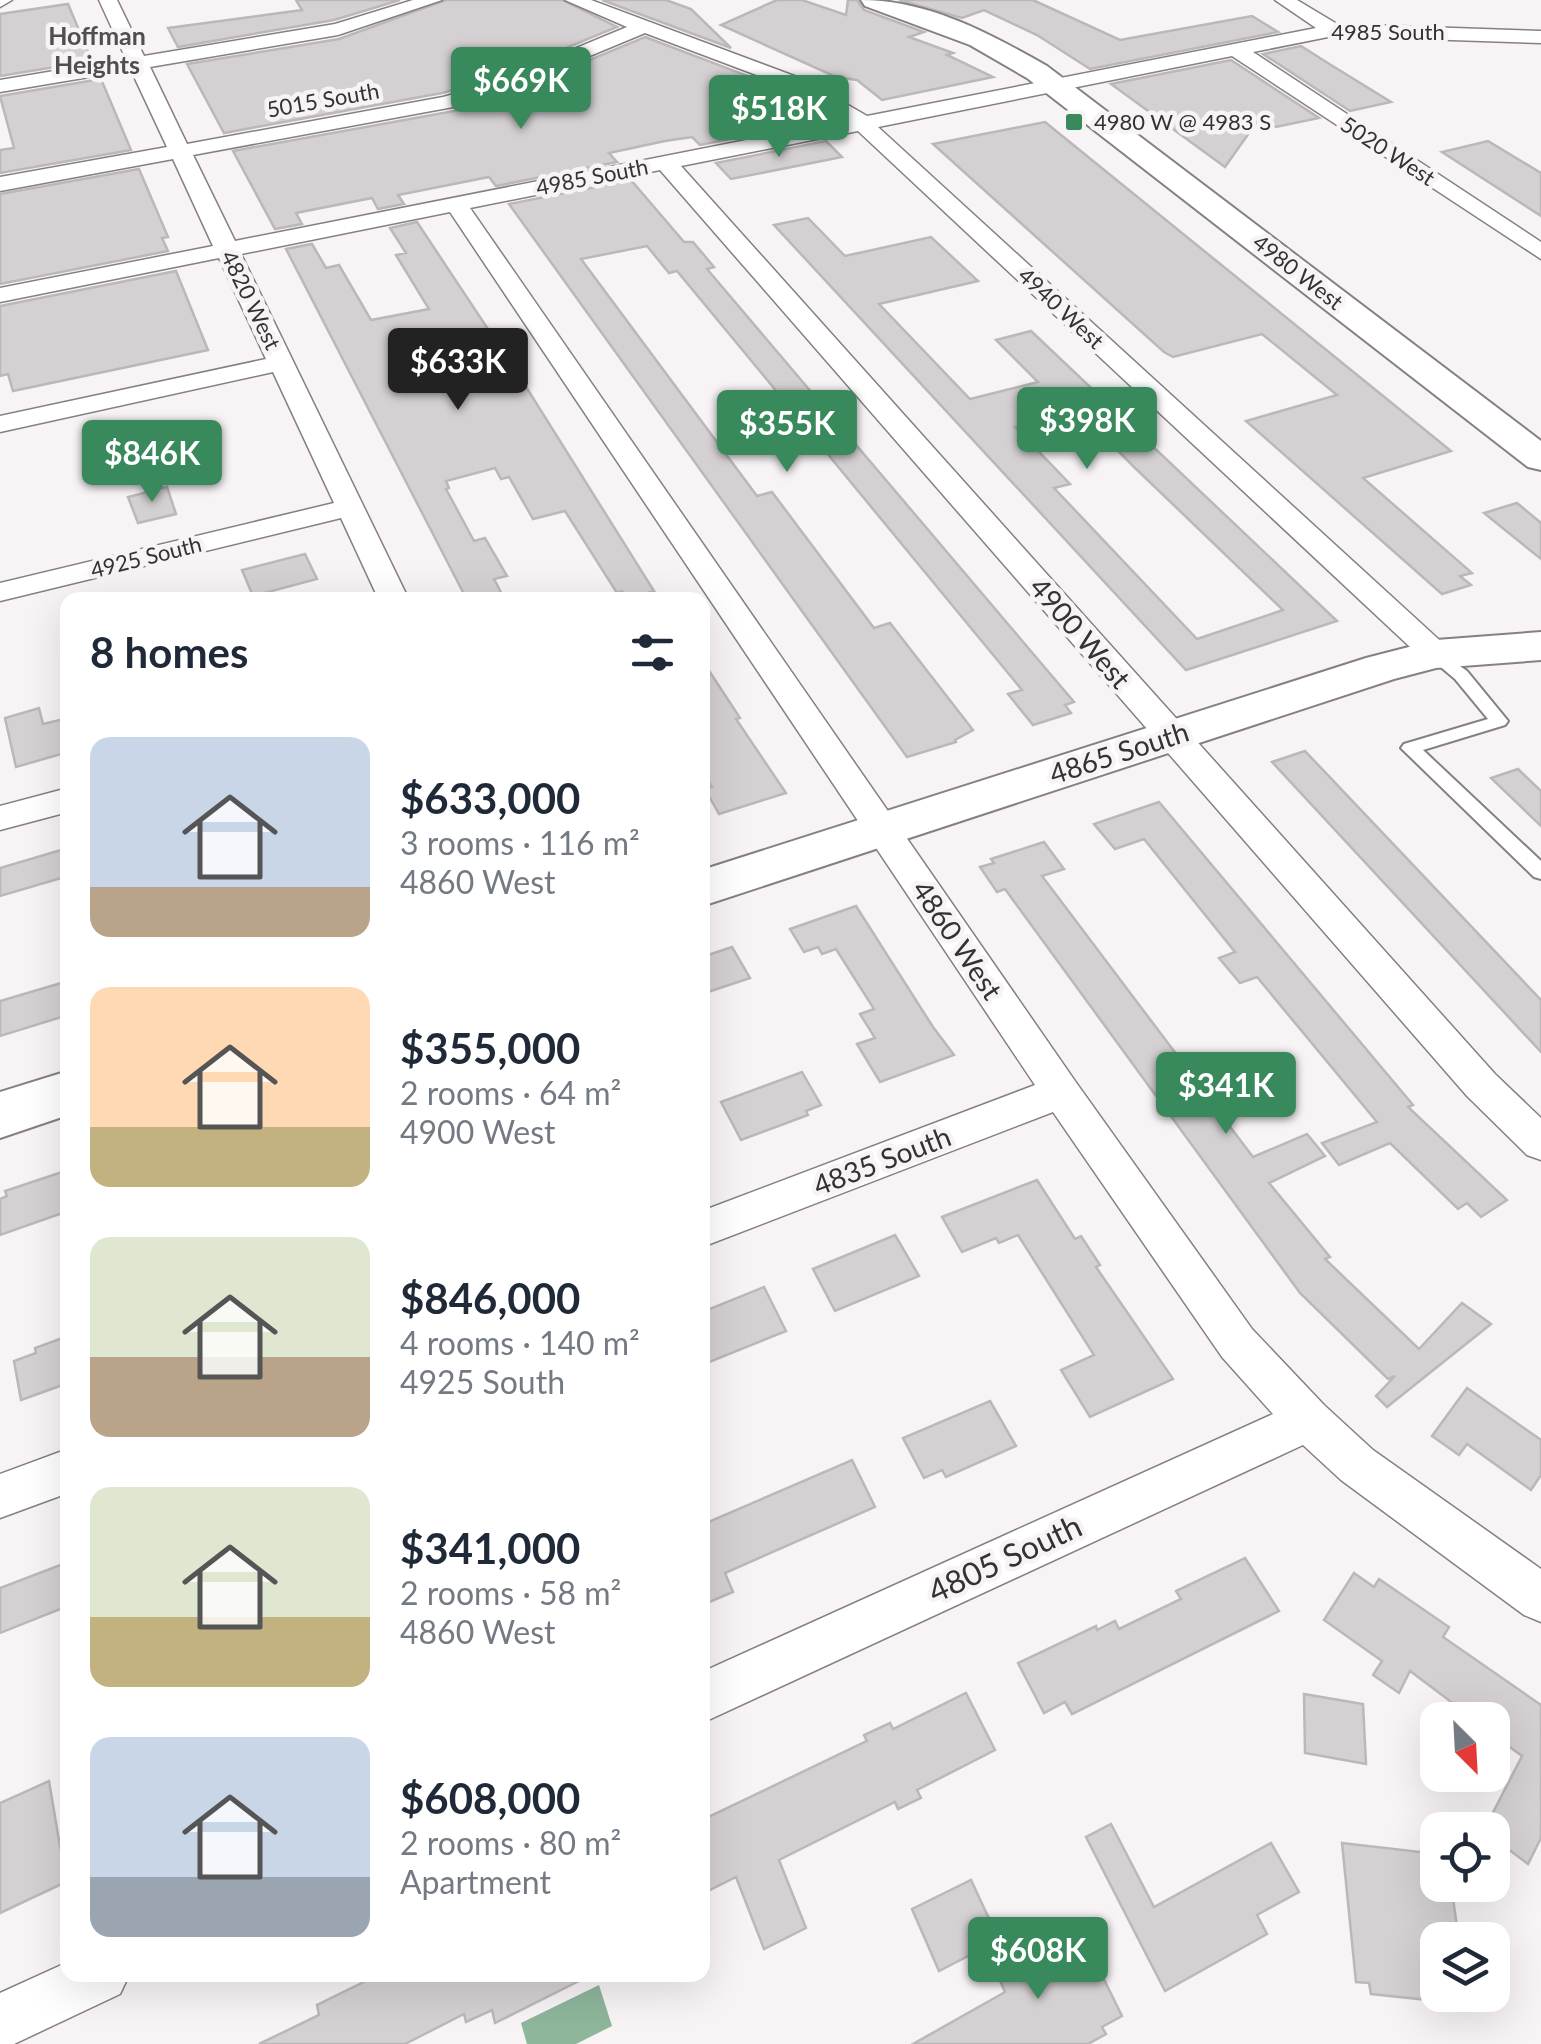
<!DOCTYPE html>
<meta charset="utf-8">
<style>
:root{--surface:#fff;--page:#f6f6f7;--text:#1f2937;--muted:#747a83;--accent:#388a5c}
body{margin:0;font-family:Lato,sans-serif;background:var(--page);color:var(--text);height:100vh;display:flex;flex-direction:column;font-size:38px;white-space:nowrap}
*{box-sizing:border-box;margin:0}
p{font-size:32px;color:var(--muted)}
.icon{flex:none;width:55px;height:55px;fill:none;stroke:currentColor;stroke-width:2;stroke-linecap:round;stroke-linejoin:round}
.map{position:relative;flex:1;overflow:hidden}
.side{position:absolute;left:60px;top:592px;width:650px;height:1390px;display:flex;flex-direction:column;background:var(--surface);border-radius:20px;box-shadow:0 10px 40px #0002}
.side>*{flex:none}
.needle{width:65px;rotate:156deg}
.controls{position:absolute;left:1420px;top:1702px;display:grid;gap:20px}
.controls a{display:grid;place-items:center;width:90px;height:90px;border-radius:20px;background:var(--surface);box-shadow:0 10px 40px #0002;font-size:50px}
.price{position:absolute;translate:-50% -85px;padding:0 22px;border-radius:10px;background:var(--accent);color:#fff;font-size:32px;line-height:65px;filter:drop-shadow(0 2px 5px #0008)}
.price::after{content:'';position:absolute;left:50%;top:60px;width:30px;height:22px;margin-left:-15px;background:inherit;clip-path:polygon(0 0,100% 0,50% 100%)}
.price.on{background:#222;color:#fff}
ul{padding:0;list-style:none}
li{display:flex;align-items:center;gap:30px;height:250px;padding:0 30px}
li span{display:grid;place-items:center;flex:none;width:280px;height:200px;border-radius:20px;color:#555}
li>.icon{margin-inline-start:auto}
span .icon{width:120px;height:120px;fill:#fffc;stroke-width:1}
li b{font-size:42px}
h2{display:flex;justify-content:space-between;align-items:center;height:120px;padding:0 30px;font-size:42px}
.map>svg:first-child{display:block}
</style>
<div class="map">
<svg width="1541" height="2044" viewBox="0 0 1541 2044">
<rect width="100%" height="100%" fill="#f8f3f5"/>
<path fill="#8db69b" d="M599,1985L612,2026L576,2044H527L521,2023Z"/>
<g fill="#d5d1d2" stroke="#bcb8b9" stroke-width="2.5" fill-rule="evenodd">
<path d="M296,0H400L334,20L178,47L168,28L302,10Z"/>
<path d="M446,0H562L617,27L486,81L442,93L224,133L187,64L339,39Z"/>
<path d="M602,0H666L691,9L731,48Z"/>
<path d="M777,0H802L846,15L848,0H857L864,10L924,32L909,37L953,53L947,55L993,77L882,100L857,80L836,77L721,25Z"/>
<path d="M899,0H1033L1120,40L1252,16L1278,32L1090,69L1037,35L984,10L962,18Z"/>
<path d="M68,4L92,61L0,76V14Z"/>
<path d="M645,37L766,83L808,124L700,145L692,137L665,141L609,153L617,162L496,186L489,177L398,195L404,204L378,209L372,198L296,213L302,224L275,229L233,151L454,111L502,96Z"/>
<path d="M1301,46L1331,65L1391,102L1350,111L1263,54Z"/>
<path d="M1231,60L1319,118L1276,127L1261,116L1225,167L1111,84Z"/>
<path d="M101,79L131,150L0,173V150L14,148L0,96Z"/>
<path d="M1045,122L1451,451L1363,478L1472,573L1460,576L1471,585L1442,594L1246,421L1337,395L1262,334L1173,357L1164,352L933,144Z"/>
<path d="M826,141L842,157L731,179L716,163Z"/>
<path d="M1488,141L1541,173V216L1442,152Z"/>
<path d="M139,169L168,237L162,238L168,251L0,284V194Z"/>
<path d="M631,180L684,242H693L714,267L707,269L1074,702L1065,705L1071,713L1033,725L1008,694L1022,690L821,446L794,453L765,416L792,410L677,271L669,273L647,246L581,259L757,496L772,492L874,628L890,623L973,730L955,740L956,742L907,757L509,204Z"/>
<path d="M808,218L845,256L931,237L978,281L879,304L970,399L1038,382L996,340L1031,331L1337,621L1186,670L774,225ZM1080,412L1133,466L1283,610L1197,639L1054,488L1070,484L1015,427Z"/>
<path d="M417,222L523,382L654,591L627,599L622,591L617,593L565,511L533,519L509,477L501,479L495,468L446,481L449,488L446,489L474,541L485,538L507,576L494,579L505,600H467L286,249L312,244L326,268L339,265L371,320L429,309L396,255L406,253L390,228Z"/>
<path d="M176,271L208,350L13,391L8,374L0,376V306Z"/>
<path d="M167,487L176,514L138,523L128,497Z"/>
<path d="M1517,503L1541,523V559L1484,513Z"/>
<path d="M305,554L317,579L253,596L242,570Z"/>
<path d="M702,660L740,718L736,719L786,793L719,814L705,789L712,787L702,771Z"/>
<path d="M39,708L43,724L68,718V752L16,767L5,718Z"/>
<path d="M1305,751L1541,1000V1052L1272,762Z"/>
<path d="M1518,769L1541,791V826L1491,778Z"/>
<path d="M1159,802L1413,1105L1408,1107L1507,1200L1481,1217L1467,1203L1458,1209L1390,1143L1339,1165L1322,1143L1377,1122L1257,977L1240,983L1219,958L1235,952L1144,839L1115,849L1094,824Z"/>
<path d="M1044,842L1064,869L1042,876L1195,1079L1240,1062L1261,1088L1215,1107L1253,1157L1307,1134L1325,1156L1269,1183L1330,1257L1325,1259L1419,1349L1462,1303L1491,1324L1387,1407L1376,1396L1395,1376L1388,1379L1300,1293L1005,889L997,892L980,867L994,863L991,859Z"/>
<path d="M68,848V876L0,896V868Z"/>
<path d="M856,906L933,1027L954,1055L880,1082L857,1044L875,1038L860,1014L874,1009L836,949L822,954L818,947L804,952L790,929Z"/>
<path d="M732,947L750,978L702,994V957Z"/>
<path d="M68,981V1015L0,1036V1001Z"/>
<path d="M802,1072L821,1105L806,1111L808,1115L741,1140L721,1102Z"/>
<path d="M68,1170V1211L0,1235V1199L7,1196L5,1191Z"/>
<path d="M1037,1180L1075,1239L1081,1236L1100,1265L1096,1267L1173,1379L1090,1417L1061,1370L1094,1355L1018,1235L999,1243L996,1238L962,1252L942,1217Z"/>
<path d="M895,1235L919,1276L835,1311L813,1269Z"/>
<path d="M764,1287L786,1331L702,1365V1312Z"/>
<path d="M68,1336V1383L21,1400L14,1361L36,1353L35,1348Z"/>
<path d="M1467,1388L1541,1440V1475L1531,1490L1467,1444L1459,1455L1432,1436Z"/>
<path d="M990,1401L1016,1446L946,1477L942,1470L924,1478L903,1438Z"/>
<path d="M852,1460L875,1507L725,1573L733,1592L702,1605V1520L704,1524Z"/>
<path d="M1245,1558L1279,1611L1072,1714L1065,1702L1044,1713L1018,1663L1096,1626L1097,1630L1115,1621L1119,1629L1181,1599L1176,1591Z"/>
<path d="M68,1562V1606L0,1633V1588Z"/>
<path d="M1354,1573L1374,1587L1379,1579L1449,1627L1443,1637L1541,1705V1838L1528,1864L1492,1837V1830H1484L1522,1756L1492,1734V1720H1457L1462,1710L1410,1671L1399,1693L1373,1675L1382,1661L1324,1620Z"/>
<path d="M966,1693L995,1750L917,1790L921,1798L898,1809L895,1802L779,1860L806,1928L764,1949L736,1877L702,1894V1820L867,1741L864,1735L890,1723L893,1729Z"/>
<path d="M1304,1694L1363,1704L1366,1764L1305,1753Z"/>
<path d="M49,1781L66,1882L0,1913V1803Z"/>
<path d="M1111,1824L1154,1907L1271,1843L1299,1892L1257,1915L1267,1934L1165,1991L1086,1837Z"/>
<path d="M1342,1843L1438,1854V1885H1451L1459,1940H1438V2001L1371,1994L1369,1983L1356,1982Z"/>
<path d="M971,1880L999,1940L939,1971L912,1909Z"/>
<path d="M1045,1934L1058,1962L1088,1947L1122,2016L1102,2027L1106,2034L1088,2044H913L1005,1992L992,1962Z"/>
<path d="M378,1975H591L495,2023L492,2010L466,2022L464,2014L405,2044H259L319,2015L317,2005Z"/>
</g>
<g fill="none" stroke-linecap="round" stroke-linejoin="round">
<g stroke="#858182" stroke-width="4">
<path id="lane" d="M1436,649L1467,671L1508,721L1505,725L1423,750L1541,861V879L1534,877L1401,748L1404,744L1488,719L1455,679L1430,658L1428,654Z"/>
</g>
<g stroke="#858182" stroke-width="3">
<g id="street">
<path d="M0,0H12L0,7Z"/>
<path d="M99,0H117L144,56L335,24L413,0H442L338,35L150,67L187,144L443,97L487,85L627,27L565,0H591L805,80L867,116L1316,28L1275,0H1297L1337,24L1541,31V43L1333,36L1253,52L1541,242V259L1232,56L878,127L1447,647L1451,654L1447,661H1425L858,131L681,166L1495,1074L1541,1118V1160L1527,1155L1467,1096L660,170L470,208L1075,1081L1252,1329L1324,1405L1373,1450L1541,1569V1622L1524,1615L1341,1480L1303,1445L702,1723V1672L1273,1414L1222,1357L1053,1112L702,1247V1211L1035,1085L450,212L241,254L409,600H379L341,518L0,601V583L334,503L273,372L0,432V416L266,359L219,258L0,302V288L213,246L173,159L0,191V177L167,147L131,70L0,92V80L126,59ZM645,33L791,88L847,120L235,241L193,155L453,107L501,93Z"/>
<path d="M68,788V812L0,830V806Z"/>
<path d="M68,1449V1493L0,1518V1474Z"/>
<path d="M68,1962V1975H129L120,1994L14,2044H0V1993Z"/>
</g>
</g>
<g stroke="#858182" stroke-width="4">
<g id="secondary">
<path d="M861,0C928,0 989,33 1047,66L1541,441V470L1528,467L1027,78L970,45L865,6Z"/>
<path d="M1541,632V660L1436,668L1394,679L702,906V870L1366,658L1436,640Z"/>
<path d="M68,1071V1115L0,1138V1092Z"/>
</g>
</g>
<use href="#lane" fill="#fff" fill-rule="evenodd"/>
<use href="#street" fill="#fff" fill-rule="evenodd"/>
<use href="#secondary" fill="#fff" fill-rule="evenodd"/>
</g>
<rect fill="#388a5c" stroke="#f8f3f5" stroke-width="4" x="1064" y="112" width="20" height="20" rx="5"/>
<g text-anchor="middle" stroke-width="9" stroke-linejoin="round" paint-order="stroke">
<g font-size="22" fill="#343233" stroke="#f8f3f5">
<text x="1388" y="40">4985 South</text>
<text transform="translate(323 100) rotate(-10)" y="8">5015 South</text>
<text transform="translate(1388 151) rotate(33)" y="8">5020 West</text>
<text transform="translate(592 177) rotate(-11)" y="8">4985 South</text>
<text transform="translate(1298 272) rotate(38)" y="8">4980 West</text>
<text transform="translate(251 300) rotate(64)" y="8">4820 West</text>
<text transform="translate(1061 308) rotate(43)" y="8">4940 West</text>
<text transform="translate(146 557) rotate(-14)" y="8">4925 South</text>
</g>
<g font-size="22" fill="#343233" stroke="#f8f3f5" text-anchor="start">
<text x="1094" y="130">4980 W @ 4983 S</text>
</g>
<g font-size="25" font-weight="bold" fill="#514e4f" stroke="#f8f3f5">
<text x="97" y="45">Hoffman<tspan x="97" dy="29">Heights</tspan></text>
</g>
<g font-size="28" fill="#343233" stroke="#f8f3f5">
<text transform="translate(1080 633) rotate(49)" y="10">4900 West</text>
<text transform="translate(1119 753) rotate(-18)" y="10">4865 South</text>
<text transform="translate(957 940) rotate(56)" y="10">4860 West</text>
<text transform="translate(882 1161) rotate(-21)" y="10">4835 South</text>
</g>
<g font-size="32" fill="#343233" stroke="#f8f3f5">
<text transform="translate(1005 1559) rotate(-25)" y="11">4805 South</text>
</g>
</g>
</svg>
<div class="controls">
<a><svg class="needle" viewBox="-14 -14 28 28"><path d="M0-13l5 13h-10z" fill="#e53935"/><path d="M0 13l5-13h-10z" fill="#747a83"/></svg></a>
<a><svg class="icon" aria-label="locate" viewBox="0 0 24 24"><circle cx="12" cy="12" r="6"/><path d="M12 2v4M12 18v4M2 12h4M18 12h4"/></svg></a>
<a><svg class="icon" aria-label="layers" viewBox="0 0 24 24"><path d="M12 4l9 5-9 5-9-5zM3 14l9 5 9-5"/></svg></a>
</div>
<b class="price" style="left:521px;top:132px">$669K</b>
<b class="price" style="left:779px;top:160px">$518K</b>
<b class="price on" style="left:458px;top:413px">$633K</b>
<b class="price" style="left:1087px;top:472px">$398K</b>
<b class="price" style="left:787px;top:475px">$355K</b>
<b class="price" style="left:152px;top:505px">$846K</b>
<b class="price" style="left:1226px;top:1137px">$341K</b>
<b class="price" style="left:1038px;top:2002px">$608K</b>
<section class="side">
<h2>8 homes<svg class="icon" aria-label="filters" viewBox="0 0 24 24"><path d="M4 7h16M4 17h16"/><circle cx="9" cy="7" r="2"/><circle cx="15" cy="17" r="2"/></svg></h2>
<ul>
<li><span style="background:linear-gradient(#c9d6e8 75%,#b9a48a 0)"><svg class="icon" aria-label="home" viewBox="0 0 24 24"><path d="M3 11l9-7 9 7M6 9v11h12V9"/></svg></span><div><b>$633,000</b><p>3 rooms · 116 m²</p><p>4860 West</p></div></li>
<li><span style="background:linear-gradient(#ffd9b3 70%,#c2b280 0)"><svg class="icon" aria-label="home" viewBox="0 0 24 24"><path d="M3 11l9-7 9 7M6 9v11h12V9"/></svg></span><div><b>$355,000</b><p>2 rooms · 64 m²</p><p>4900 West</p></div></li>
<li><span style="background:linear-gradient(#dfe7d0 60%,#b9a48a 0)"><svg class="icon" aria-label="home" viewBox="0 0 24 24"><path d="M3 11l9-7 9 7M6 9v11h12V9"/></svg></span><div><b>$846,000</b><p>4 rooms · 140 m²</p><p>4925 South</p></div></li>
<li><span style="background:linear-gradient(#dfe7d0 65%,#c2b280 0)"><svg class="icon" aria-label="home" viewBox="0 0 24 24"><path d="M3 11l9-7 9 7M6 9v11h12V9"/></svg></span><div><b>$341,000</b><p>2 rooms · 58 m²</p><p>4860 West</p></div></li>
<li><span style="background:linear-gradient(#c9d6e8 70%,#9aa5b1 0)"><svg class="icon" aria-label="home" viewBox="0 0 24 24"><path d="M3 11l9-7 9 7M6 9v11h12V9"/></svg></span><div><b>$608,000</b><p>2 rooms · 80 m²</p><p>Apartment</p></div></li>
</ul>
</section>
</div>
